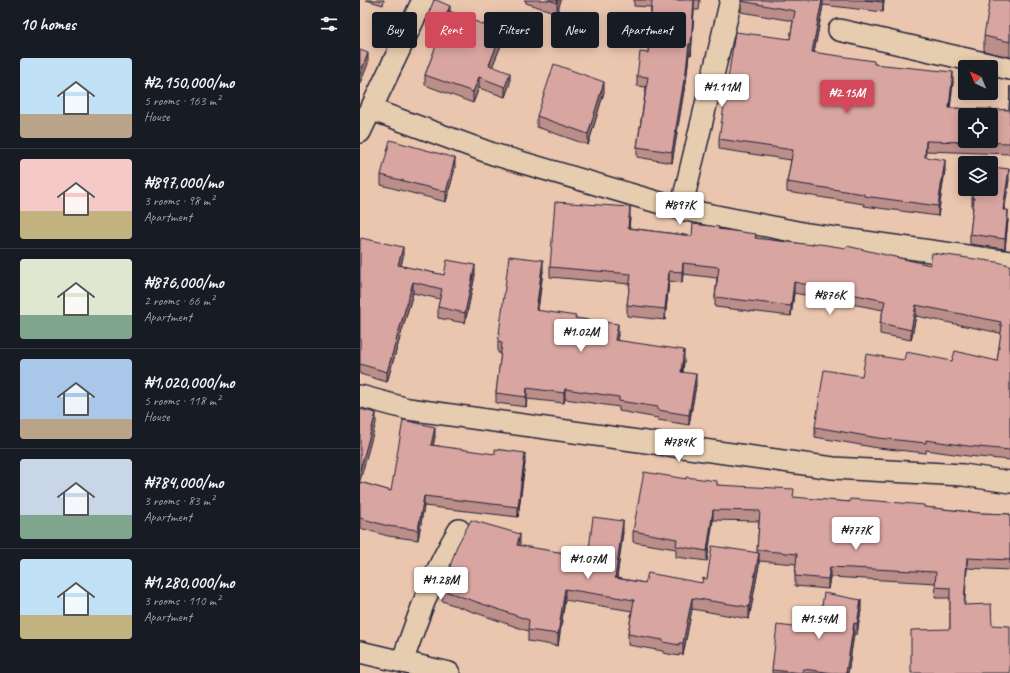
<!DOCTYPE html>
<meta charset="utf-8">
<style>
:root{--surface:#171b24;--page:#242831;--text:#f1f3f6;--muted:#9ea1a6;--line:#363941;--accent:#d1495b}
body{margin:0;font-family:Caveat,sans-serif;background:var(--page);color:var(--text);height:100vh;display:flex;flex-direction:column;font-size:15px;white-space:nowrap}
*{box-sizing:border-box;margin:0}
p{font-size:13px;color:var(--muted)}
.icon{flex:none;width:22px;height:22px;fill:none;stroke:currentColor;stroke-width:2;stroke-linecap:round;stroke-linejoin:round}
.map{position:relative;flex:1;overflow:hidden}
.side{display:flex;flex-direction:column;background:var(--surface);width:360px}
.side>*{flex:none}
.banner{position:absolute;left:12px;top:12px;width:380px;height:36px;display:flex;gap:8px}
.needle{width:26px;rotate:316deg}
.tools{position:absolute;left:598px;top:60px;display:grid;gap:8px}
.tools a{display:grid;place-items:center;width:40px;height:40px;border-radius:4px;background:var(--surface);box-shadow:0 2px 10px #0003;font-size:20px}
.price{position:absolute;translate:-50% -34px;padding:0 9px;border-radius:4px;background:#fff;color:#222;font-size:13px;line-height:26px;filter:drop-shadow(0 1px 2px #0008)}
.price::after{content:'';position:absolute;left:50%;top:24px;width:12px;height:9px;margin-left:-6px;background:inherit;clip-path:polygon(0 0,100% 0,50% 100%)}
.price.current{background:var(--accent);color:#fff}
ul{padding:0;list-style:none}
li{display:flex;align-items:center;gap:12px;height:100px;padding:0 20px}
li+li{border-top:1px solid var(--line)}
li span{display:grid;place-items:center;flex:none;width:112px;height:80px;border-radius:4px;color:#555}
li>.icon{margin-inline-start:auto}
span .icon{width:48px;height:48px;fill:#fffc;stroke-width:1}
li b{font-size:17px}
h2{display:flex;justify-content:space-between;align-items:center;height:48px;padding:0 20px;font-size:17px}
.tag{padding:0 14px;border-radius:4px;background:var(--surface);box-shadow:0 2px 10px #0003;font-size:14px;line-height:36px}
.tag.current{background:var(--accent);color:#fff}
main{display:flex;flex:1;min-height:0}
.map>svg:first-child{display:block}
</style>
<main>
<section class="side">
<h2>10 homes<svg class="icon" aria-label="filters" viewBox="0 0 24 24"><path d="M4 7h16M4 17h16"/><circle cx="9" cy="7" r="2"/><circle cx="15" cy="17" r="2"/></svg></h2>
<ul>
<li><span style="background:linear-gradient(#bfe0f5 70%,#b9a48a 0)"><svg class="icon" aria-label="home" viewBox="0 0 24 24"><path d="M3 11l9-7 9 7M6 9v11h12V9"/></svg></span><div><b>₦2,150,000/mo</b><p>5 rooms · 163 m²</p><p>House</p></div></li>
<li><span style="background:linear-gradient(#f6c9c9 65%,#c2b280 0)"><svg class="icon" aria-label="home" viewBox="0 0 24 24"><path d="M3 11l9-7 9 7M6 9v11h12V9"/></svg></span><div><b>₦897,000/mo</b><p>3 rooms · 98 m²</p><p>Apartment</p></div></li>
<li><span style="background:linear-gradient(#dfe7d0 70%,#7fa58c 0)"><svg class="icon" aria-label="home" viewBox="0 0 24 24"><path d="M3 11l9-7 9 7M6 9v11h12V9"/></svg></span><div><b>₦876,000/mo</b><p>2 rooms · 66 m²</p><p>Apartment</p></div></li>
<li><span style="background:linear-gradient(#a9c7e8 75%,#b9a48a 0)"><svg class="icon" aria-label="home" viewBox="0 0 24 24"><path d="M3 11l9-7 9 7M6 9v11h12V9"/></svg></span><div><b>₦1,020,000/mo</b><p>5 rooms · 118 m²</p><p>House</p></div></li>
<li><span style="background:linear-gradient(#c9d6e8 70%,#7fa58c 0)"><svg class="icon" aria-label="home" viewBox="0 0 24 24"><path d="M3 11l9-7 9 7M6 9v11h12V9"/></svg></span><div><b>₦784,000/mo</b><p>3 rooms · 83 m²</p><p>Apartment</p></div></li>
<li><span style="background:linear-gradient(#bfe0f5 70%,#c2b280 0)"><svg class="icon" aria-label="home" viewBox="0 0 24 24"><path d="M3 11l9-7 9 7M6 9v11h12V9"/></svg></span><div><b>₦1,280,000/mo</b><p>3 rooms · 110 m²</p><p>Apartment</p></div></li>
</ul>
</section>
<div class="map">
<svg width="650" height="673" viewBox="0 0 650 673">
<rect width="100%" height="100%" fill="#eac6af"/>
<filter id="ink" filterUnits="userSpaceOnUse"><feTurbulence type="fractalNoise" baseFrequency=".025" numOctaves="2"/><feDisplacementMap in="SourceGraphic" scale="8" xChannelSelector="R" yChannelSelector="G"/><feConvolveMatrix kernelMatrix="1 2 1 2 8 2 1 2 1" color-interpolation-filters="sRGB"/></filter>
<g filter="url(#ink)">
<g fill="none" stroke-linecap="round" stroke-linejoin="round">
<g stroke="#22223b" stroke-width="24">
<g id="minor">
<path d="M479,30L650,69"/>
<path d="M10,109L133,154L321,209L447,234L650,262"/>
<path d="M0,132L63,0"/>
<path d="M321,209L371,0"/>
<path d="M0,396L48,409L473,468L603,475L650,482"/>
<path d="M0,652L89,673"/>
<path d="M42,662C59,615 73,572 99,530"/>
</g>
</g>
<use href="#minor" stroke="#e7cdaf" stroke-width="21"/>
</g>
<g fill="#bb8e8a" stroke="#22223b">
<path d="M6,0H24L23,5Z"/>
<path d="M164,0H201L197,13L166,3V1Z"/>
<path d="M274,0H340L339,10H334L331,55L329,54L325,91L324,90L312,163L277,157V147L286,87L277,86V76L288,53L291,7L274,6Z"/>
<path d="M381,0H524L523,12L463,5L454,53L514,64L593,82L590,108L649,110L650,86V154L566,151L565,157L585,170L578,216L504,206V204L427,192V182L431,160L359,149V139L430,39L433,21L381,12Z"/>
<path d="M650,0V57L624,51V36Z"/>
<path d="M90,12L142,43L132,66L150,83L145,97L119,88L113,103L65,85V75L81,33L67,27V17Z"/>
<path d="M244,92L228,145L177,127V116Z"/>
<path d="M95,168L86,202L21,185V175Z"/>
<path d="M649,180L644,210L648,220L645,249L610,244V234L613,208H612V198Z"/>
<path d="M270,217L269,228L332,236L359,229L396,238L570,265H650V460L608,456L566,450V453L518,448L455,437V427L502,376L544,360L592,361H637L641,335L640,333L556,316L551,340L520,334V323L523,310L434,293L431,316L355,307V297L357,278L323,274L322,283L309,281L305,320L267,316V305L270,284L190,277V267Z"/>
<path d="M0,242L43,257L41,266L84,275H115L105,323L78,318V307L80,299L53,293L27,382L0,374Z"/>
<path d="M183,271L178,311L216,318L258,335L257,340L324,361L323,373L336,385L329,425L298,420V418L259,411V407L205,399L204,403L167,399L166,407L136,403V393L141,353H138V342Z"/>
<path d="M75,437L73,445L165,463L158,517L64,506L58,540L28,536L0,528V482L31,491Z"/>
<path d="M357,485L434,498L490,502L564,507L620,513L650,514V570L607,568L604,605L590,629V598H575L576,583L470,577L468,589L435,586V576L436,564L399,561V565L389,619L332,609L323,655L319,654V656L303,653V651L268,645V634L272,611L205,600L198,646L168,641V631L82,601V590L160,546L228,557L263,532L257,578L285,583H342L347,579L397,553L399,521L353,520L347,561L316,557V549L273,542V531Z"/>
<path d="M501,610L497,634H494L488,673H412V670L458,630Z"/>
</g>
<g fill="#987470" stroke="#22223b">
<path d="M197,0H201L197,13Z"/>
<path d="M334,0V10L331,55V44Z"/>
<path d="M462,0H463V5L452,63V52Z"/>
<path d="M523,0H524L523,12Z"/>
<path d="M90,6V16L82,33V23Z"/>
<path d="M142,32V43L129,75V65Z"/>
<path d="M329,44V54L325,91V80Z"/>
<path d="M8,53V64L0,84V74Z"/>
<path d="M593,72V82L589,118V108Z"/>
<path d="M150,73V83L145,97V87Z"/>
<path d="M119,77V88L113,103V92Z"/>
<path d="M324,80V90L312,163V152Z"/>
<path d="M244,82V92L228,145V134Z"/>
<path d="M566,141V151L565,167V157Z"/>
<path d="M95,158V168L86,202V192Z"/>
<path d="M585,160V170L578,216V206Z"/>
<path d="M649,169V180L643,220V210Z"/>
<path d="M270,207V217L268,239V228Z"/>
<path d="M648,210V220L645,249V239Z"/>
<path d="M43,247V257L38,276V265Z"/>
<path d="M183,260V271L176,321V310Z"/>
<path d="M323,263V274L322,283V272Z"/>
<path d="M115,265V275L105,323V313Z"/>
<path d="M309,271V281L305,320V309Z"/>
<path d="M53,282V293L27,382V372Z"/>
<path d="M434,282V293L431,316V306Z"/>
<path d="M556,305V316L551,340V330Z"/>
<path d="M258,324V335L255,350V340Z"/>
<path d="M324,350V361L321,383V372Z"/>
<path d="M336,374V385L329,425V415Z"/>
<path d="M167,388V399L166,407V397Z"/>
<path d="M205,389V399L204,403V393Z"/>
<path d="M16,413V423L0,481V470Z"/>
<path d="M75,427V437L71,455V445Z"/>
<path d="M165,453V463L158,517V507Z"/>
<path d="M64,496V506L58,540V530Z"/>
<path d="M353,510V520L347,561V551Z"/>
<path d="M263,521V532L255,590V578Z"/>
<path d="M160,534V545L157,557V545Z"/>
<path d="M399,553V565L389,619V607Z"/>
<path d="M607,558V568L604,615V605Z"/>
<path d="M470,567V577L468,589V579Z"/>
<path d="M205,589V600L198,646V634Z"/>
<path d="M332,598V609L323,655V643Z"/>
<path d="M501,600V610L497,634V624Z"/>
<path d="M494,623V634L488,673H486Z"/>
</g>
<g fill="#d9a5a0" stroke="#22223b" fill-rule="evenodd">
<path d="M74,0H76L90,6L82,23L67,17Z"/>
<path d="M189,0H197V3Z"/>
<path d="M292,0H334L331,44H329L325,80H324L312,152L277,147L288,77L277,76L280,52L288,53Z"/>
<path d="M381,0H462L452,52L514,61V64L593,72L589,108L649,110L650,86V143L566,141L565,157L585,160L578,206L504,196V194L427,182L433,150L359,139L375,32L430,39L435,11L381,1ZM605,115H631V141H605Z"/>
<path d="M505,0H523V2Z"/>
<path d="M630,0H650V42L624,36Z"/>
<path d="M89,11L142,32L129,65L150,73L145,87L119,77L113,92L65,75Z"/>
<path d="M0,50L8,53L0,74Z"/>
<path d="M194,64L244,82L228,134L177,116Z"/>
<path d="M30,140L95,158L86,192L21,175Z"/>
<path d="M631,167L649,169L643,210H648L645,239L610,234L614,198H612L613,189H631Z"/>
<path d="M195,202L270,207L268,228L332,236L333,224L359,227L358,229L396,234L395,238L453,245V243L486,248L487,246L570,265L572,253L637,262L650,265V450L608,446L566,440V443L518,438L455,427L464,370L502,376L506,354L544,360L546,352L592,361L595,351L637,361L642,325H640L641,322L556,305L551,330L520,323L525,301L434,282L431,306L355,297L359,267L323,263L322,272L309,271L305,309L267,305L271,274L190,267Z"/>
<path d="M1,238L43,247L38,265L84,275L87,260L115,265L105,313L78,307L82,289L53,282L27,372L0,364V242Z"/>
<path d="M149,256L183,260L176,310L216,316L215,318L258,324L255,340L324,350L321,372L336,374L329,415L298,410V407L259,401V397L205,389L204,393L167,388L166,397L136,393L142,343L138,342Z"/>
<path d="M0,409L16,413L0,470Z"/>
<path d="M43,420L75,427L71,445L135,454V449L165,453L158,507L64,496L58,530L28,526L0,518V482L31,491Z"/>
<path d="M284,472L326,479V477L357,481V485L434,489L433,497L490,502V499L518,501L564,505V507L620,513L650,514V560L607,558L604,605L631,604L632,625L650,626V673H551V630L590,629V588L575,587L576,572L470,567L468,579L435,576L437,554L397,550L400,511L353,510L347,551L316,546L317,539L273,531Z"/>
<path d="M233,517L263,521L255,578L285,583L288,573L342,583L343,578L347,579L352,546L399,553L389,607L332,598L323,643H319V645L303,642V640L268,634L274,600L205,589L198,634L168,630L169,620L82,590L97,546L111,520L160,534L157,545L228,557Z"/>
<path d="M464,593L501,600L497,624L494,623L486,673H474L443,669V673L412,670L417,625L458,630Z"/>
</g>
</g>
</svg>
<div class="tools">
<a><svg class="needle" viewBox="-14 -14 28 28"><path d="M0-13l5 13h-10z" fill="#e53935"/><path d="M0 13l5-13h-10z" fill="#9ea1a6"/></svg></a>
<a><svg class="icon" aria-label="locate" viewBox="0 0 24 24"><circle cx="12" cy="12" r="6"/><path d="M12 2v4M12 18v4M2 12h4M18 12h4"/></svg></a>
<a><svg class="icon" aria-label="layers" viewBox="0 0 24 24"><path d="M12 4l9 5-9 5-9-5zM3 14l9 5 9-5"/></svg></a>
</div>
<b class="price" style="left:362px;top:108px">₦1.11M</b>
<b class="price current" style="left:487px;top:114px">₦2.15M</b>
<b class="price" style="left:320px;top:226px">₦897K</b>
<b class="price" style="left:470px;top:316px">₦876K</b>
<b class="price" style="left:221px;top:353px">₦1.02M</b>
<b class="price" style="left:319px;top:463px">₦784K</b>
<b class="price" style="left:496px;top:551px">₦777K</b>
<b class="price" style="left:228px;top:580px">₦1.07M</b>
<b class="price" style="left:81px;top:601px">₦1.28M</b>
<b class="price" style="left:459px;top:640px">₦1.54M</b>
<div class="banner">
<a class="tag">Buy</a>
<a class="tag current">Rent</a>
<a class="tag">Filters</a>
<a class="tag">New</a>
<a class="tag">Apartment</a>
</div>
</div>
</main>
